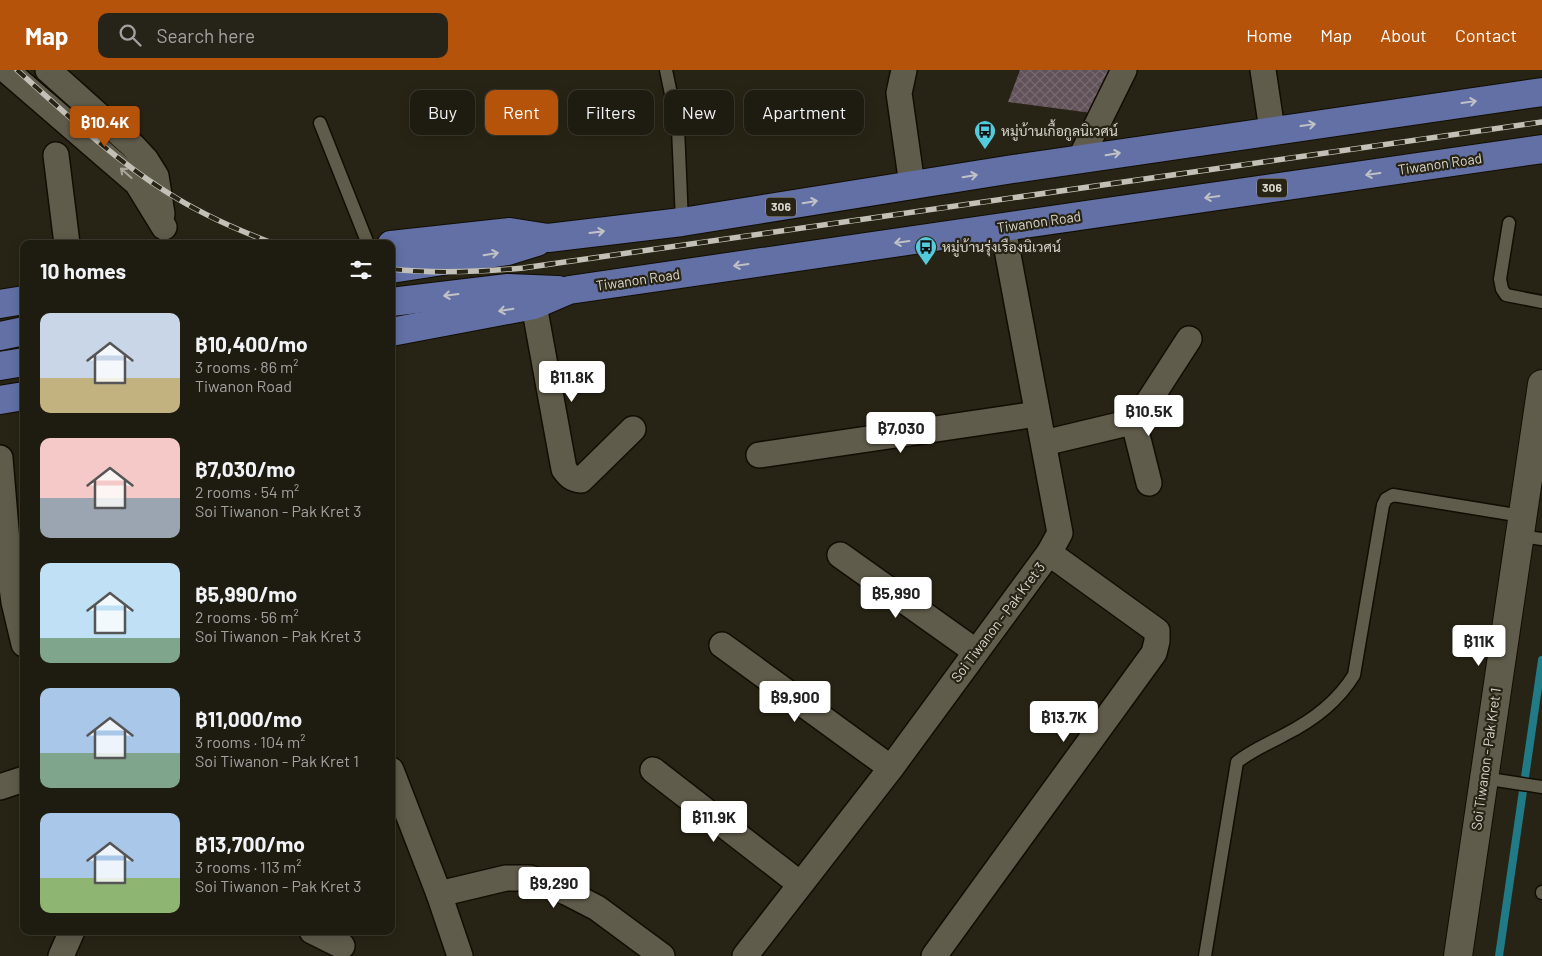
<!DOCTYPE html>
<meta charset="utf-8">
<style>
:root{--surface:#1e1b10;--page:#262419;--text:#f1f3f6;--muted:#a1a19f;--line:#3c3930;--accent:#b45309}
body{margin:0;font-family:Barlow,Sarabun,sans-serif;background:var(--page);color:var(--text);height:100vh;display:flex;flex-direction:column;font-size:19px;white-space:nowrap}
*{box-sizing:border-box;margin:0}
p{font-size:16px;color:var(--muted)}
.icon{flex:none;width:28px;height:28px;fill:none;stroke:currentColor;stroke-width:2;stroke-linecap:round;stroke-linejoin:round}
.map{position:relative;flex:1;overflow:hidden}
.details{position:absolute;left:20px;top:170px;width:375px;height:695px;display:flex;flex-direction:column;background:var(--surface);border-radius:10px;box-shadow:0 2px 12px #0003,0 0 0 1px var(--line)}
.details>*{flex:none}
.top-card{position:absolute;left:410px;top:20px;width:475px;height:45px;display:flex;gap:10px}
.price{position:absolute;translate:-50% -42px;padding:0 11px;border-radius:5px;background:#fff;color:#222;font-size:16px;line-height:32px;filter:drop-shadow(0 1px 2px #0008)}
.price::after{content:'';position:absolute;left:50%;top:30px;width:15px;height:11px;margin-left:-8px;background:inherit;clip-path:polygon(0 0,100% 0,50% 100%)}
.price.on{background:var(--accent);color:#fff}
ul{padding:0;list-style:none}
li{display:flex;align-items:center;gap:15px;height:125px;padding:0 20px}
li span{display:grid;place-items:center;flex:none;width:140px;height:100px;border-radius:10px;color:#555}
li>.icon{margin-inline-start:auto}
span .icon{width:60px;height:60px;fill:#fffc;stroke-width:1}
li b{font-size:21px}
h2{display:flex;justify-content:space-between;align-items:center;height:60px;padding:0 20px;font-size:21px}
.tag{padding:0 18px;border-radius:10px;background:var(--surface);box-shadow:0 2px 12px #0003,0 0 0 1px var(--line);font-size:18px;line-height:45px}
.tag.on{background:var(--accent);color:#fff}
header{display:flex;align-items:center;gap:30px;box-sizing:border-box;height:70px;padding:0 25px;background:var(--accent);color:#fff}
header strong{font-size:24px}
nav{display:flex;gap:28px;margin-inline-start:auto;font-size:18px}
.search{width:350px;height:45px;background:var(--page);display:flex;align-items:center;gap:12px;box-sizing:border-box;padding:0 18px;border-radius:10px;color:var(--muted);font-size:19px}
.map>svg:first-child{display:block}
</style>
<header>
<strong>Map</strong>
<div class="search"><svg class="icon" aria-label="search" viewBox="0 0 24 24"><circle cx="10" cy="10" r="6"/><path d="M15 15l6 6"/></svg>Search here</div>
<nav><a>Home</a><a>Map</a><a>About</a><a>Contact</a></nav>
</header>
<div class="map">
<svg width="1542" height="886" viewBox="0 0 1542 886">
<defs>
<pattern id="building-cross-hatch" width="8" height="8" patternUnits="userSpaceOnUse" patternTransform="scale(1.25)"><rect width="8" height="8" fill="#615159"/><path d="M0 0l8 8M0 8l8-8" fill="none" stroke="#776970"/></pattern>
</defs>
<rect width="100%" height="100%" fill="#282415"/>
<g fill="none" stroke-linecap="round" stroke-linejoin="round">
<path stroke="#207b87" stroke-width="8" d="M1499,886L1542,590"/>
</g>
<path fill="url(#building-cross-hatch)" d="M1020,0H1113L1092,43L1008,32Z"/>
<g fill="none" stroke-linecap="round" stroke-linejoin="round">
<g stroke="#110d02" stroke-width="15">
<g id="lane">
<path d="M666,0L678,58L682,152"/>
<path d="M320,53L368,174"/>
<path d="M1509,153L1500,209L1502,219L1506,225L1542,232"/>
<path d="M1520,466L1542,469"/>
<path d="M1483,708L1542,717"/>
<path d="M1542,823V822"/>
<path d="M1205,886L1237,692C1254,679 1266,675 1284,665C1312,651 1338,631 1354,605L1383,435L1386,429L1393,425L1522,446"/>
</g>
</g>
<g stroke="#110d02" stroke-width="28">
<g id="street">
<path d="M6,0L137,113L164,157"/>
<path d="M48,0L133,76L146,90L156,106L162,144"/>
<path d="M904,0L899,23L912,115"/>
<path d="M1263,0L1272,60"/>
<path d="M56,85L67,174"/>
<path d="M1080,89L1124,0"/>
<path d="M534,235L564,399C569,406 572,409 581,410L633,359"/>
<path d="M1134,353L1149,413"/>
<path d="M1044,373L1136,351L1189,269"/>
<path d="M759,385L1037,344"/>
<path d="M0,388L9,495L14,532L24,574"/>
<path d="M840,485L975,581"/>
<path d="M722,575L891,698"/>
<path d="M391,700L439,824L460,886"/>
<path d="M653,700L800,814"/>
<path d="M0,717L24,709"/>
<path d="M439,824L506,808H530L566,822L597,838L662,886"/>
<path d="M312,861L342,876"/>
<path d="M61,886L72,861"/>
<path d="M745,886L891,698L1049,483L1060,463L1003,158"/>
<path d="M934,886L1154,583L1157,571V561L1049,483"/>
</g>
</g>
<g stroke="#110d02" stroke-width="30">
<path id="secondary" d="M1458,886L1542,314"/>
</g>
<g stroke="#110d02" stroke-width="30">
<g id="primary">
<path d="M391,175L510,162L548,168L682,152L1013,99L1542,22"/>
<path d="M391,199L508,181L537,172"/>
<path d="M391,232L508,218L558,220"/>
<path d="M0,234L24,230"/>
<path d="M391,262L534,235L569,220L1542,79"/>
<path d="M0,266L24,261"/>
<path d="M0,296L24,292"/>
<path d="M0,330L24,326"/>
</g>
</g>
<use href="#lane" stroke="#605c4b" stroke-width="12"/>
<use href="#street" stroke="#605c4b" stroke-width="25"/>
<use href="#secondary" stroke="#605c4b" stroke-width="28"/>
<use href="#primary" stroke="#6270a6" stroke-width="28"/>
<g stroke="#c3c1b7" stroke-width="5.5">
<g id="rail">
<path d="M17,0C64,42 111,87 165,121C199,143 237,160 275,174"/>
<path d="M391,199C436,204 479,202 523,198L1542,52"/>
</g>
</g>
<use href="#rail" stroke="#282415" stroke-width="4" stroke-dasharray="11" stroke-linecap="butt"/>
</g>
<defs><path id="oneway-shaft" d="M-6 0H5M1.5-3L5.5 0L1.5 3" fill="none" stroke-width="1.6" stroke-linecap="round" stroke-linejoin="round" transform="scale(1.25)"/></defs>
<g stroke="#c0c2c5">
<use href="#oneway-shaft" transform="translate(1469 32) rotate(-8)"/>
<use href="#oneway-shaft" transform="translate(1308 55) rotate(-8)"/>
<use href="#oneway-shaft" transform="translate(1113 84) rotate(-9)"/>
<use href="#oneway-shaft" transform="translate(1373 104) rotate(172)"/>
<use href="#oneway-shaft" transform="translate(970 106) rotate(-9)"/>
<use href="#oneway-shaft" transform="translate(1212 127) rotate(172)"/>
<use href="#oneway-shaft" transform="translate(810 132) rotate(-9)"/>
<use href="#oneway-shaft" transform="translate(597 162) rotate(-7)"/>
<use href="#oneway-shaft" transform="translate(902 172) rotate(172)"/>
<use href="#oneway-shaft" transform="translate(491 184) rotate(-9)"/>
<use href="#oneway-shaft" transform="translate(741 195) rotate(172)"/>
<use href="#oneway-shaft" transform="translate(451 225) rotate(173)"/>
<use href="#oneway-shaft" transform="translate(506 240) rotate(170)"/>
</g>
<use stroke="#a8a599" href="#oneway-shaft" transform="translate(126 103) rotate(-138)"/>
<defs>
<g id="bus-pin" transform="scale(1.125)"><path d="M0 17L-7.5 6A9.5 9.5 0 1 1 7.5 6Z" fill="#54cadd" stroke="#282415"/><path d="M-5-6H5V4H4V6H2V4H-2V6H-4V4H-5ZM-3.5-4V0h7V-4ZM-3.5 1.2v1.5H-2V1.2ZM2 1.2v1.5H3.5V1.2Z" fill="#111"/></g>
</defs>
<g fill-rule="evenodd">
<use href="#bus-pin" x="985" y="61"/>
<use href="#bus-pin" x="926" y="177"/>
</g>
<g text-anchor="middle" stroke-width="4.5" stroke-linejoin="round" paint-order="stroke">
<g fill="#282415" stroke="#a3a196" stroke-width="1">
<rect x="1257" y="108.5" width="30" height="19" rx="4"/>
<rect x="766" y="127.5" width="30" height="19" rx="4"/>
</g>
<g font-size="12" font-weight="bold" fill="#d8d6cd">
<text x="1272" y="122">306</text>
<text x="781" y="141">306</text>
</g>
<g font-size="14" fill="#d8d6cd" stroke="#282415" text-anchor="start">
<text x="1001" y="66">หมู่บ้านเกื้อกูลนิเวศน์</text>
<text x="942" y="182">หมู่บ้านรุ่งเรืองนิเวศน์</text>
</g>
<g font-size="14" fill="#d8d6cd" stroke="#282415">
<text transform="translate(1440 94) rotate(-8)" y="5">Tiwanon Road</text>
<text transform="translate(1039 152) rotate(-8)" y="5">Tiwanon Road</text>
<text transform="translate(638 210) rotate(-8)" y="5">Tiwanon Road</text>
<text transform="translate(998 552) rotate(-53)" y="5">Soi Tiwanon - Pak Kret 3</text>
<text transform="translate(1486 689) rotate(-82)" y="5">Soi Tiwanon - Pak Kret 1</text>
</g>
</g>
</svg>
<b class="price on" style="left:105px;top:78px">฿10.4K</b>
<b class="price" style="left:572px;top:333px">฿11.8K</b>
<b class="price" style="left:1149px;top:367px">฿10.5K</b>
<b class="price" style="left:901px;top:384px">฿7,030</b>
<b class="price" style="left:896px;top:549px">฿5,990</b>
<b class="price" style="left:1479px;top:597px">฿11K</b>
<b class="price" style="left:795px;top:653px">฿9,900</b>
<b class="price" style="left:1064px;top:673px">฿13.7K</b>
<b class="price" style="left:714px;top:773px">฿11.9K</b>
<b class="price" style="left:554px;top:839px">฿9,290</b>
<div class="top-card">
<a class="tag">Buy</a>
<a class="tag on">Rent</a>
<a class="tag">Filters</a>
<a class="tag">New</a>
<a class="tag">Apartment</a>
</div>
<section class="details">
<h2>10 homes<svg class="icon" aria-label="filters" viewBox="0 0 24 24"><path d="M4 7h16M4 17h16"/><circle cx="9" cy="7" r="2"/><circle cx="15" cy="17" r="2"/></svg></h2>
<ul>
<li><span style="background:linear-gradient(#c9d6e8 65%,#c2b280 0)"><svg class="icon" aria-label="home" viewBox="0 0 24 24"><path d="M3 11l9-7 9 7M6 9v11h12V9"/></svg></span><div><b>฿10,400/mo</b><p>3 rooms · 86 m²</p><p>Tiwanon Road</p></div></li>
<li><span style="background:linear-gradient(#f6c9c9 60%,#9aa5b1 0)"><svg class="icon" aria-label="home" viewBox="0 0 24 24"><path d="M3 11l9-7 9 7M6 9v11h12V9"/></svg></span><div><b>฿7,030/mo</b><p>2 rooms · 54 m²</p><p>Soi Tiwanon - Pak Kret 3</p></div></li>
<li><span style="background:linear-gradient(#bfe0f5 75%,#7fa58c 0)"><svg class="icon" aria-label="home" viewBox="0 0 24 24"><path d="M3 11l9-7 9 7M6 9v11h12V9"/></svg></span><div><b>฿5,990/mo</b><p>2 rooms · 56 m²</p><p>Soi Tiwanon - Pak Kret 3</p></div></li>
<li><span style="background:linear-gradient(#a9c7e8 65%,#7fa58c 0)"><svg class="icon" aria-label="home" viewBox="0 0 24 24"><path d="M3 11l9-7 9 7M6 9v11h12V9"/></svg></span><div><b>฿11,000/mo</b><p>3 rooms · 104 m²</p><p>Soi Tiwanon - Pak Kret 1</p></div></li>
<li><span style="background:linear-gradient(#a9c7e8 65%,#8fb573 0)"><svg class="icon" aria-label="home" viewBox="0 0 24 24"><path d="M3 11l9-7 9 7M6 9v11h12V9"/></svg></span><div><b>฿13,700/mo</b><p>3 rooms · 113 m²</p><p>Soi Tiwanon - Pak Kret 3</p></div></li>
</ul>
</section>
</div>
